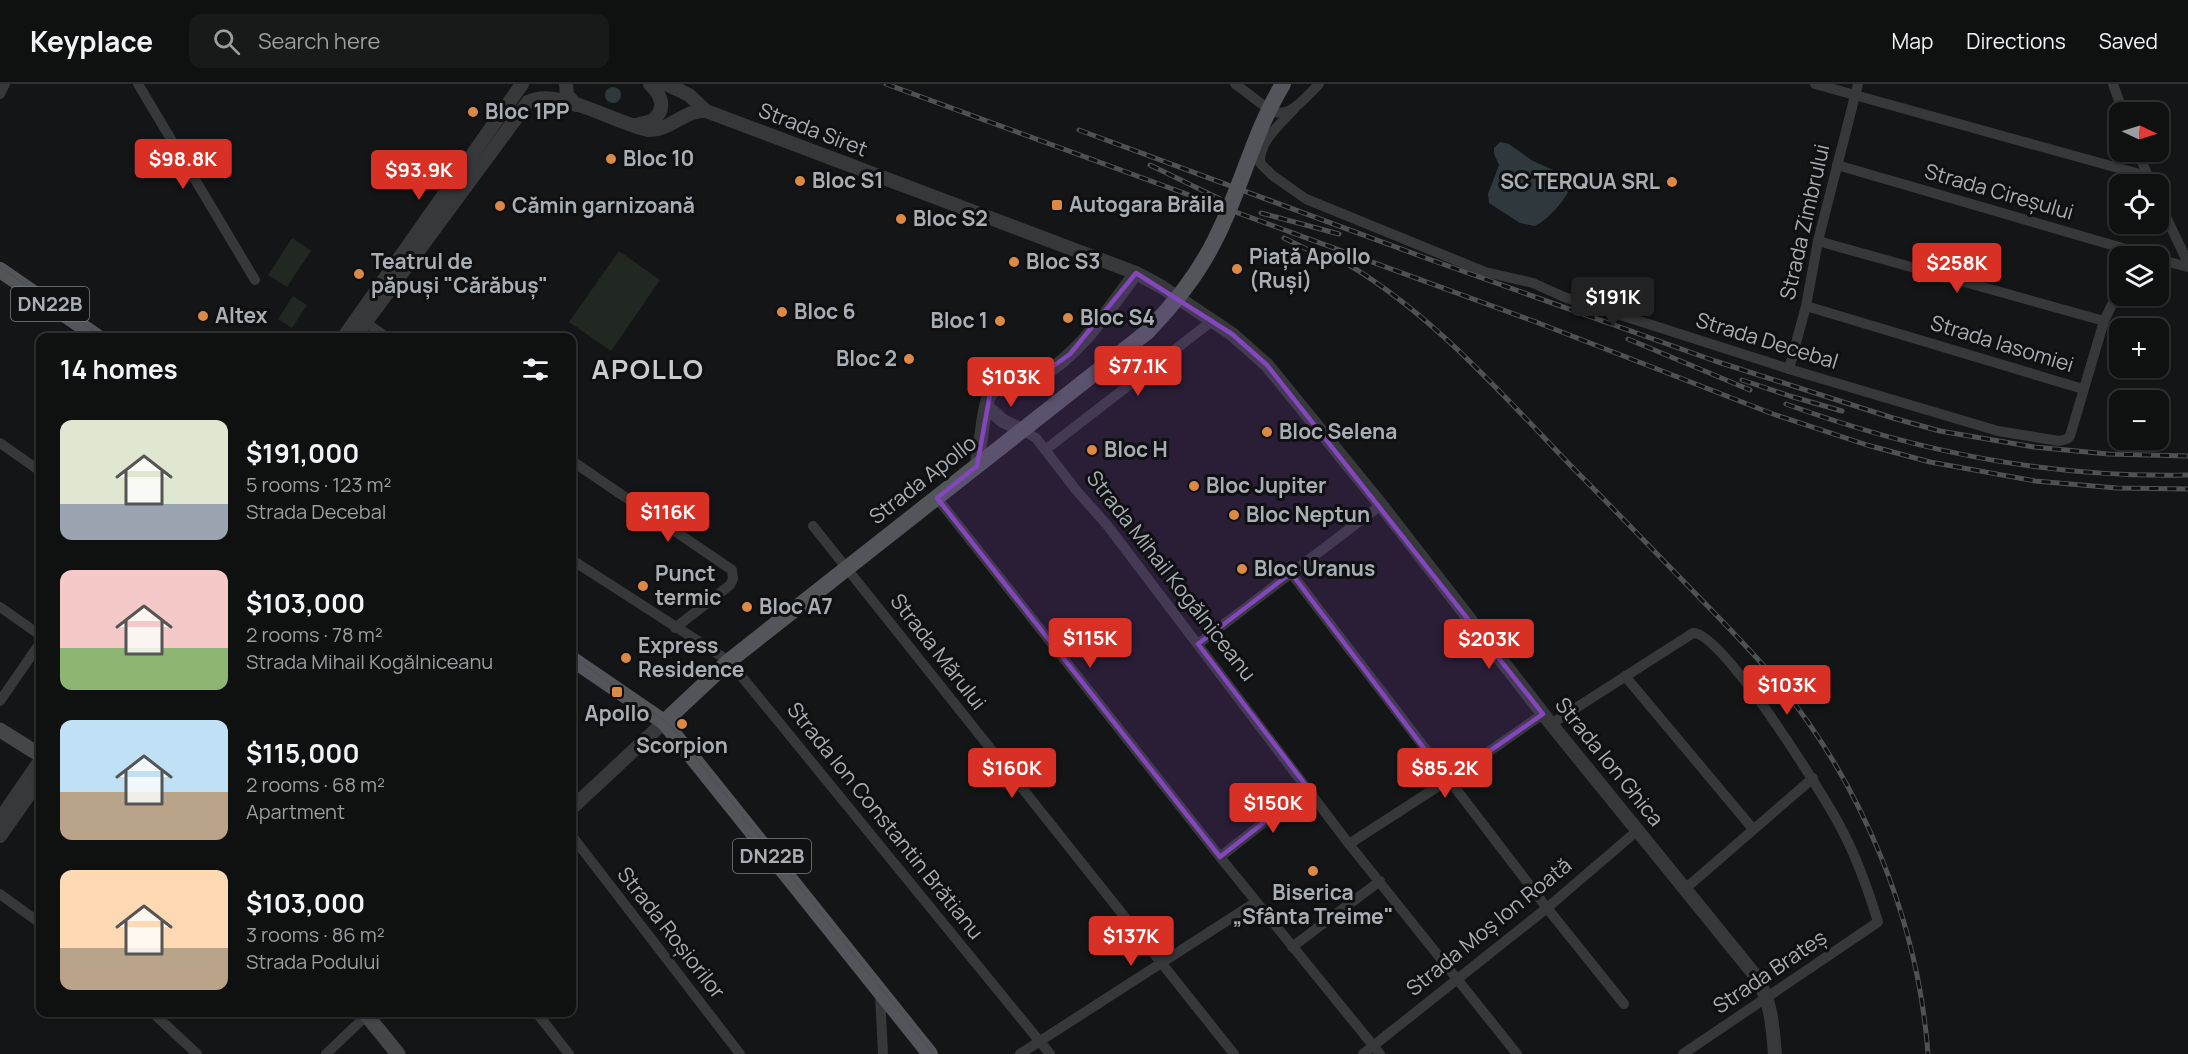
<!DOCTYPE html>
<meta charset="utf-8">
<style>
:root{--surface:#0f1010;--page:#181919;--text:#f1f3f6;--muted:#9b9d9f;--line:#2f3030;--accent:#d93025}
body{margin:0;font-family:Manrope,sans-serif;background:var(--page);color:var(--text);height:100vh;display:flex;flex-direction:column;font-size:22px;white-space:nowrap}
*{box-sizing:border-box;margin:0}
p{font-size:20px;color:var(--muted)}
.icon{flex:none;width:33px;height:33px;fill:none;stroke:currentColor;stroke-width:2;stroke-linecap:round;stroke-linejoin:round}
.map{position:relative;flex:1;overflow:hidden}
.side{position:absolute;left:36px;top:249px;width:540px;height:684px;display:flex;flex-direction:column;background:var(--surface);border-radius:12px;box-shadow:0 2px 4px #0004,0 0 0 2px var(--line)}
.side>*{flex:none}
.needle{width:39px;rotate:94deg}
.tools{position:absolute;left:2109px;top:18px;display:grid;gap:12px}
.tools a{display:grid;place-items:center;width:60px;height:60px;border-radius:12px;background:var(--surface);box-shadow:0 2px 4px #0004,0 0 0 2px var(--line);font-size:30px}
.price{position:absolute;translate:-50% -51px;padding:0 14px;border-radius:6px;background:var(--accent);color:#fff;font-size:20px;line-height:39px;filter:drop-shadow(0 2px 3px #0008)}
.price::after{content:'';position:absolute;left:50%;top:36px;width:18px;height:14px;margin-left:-9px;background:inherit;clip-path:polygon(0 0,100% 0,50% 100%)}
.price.current{background:#222;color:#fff}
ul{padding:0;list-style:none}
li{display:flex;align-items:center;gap:18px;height:150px;padding:0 24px}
li span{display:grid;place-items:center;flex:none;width:168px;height:120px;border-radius:12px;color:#555}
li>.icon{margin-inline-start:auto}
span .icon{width:72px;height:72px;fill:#fffc;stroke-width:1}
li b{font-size:26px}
h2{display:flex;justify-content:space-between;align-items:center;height:72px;padding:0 24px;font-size:26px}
header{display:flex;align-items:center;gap:36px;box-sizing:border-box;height:84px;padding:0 30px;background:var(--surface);border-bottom:2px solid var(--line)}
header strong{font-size:28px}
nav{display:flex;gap:33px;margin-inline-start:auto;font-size:21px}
.search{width:420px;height:54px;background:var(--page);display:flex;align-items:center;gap:15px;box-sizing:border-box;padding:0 21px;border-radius:12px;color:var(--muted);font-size:22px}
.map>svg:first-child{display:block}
</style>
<header>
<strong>Keyplace</strong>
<div class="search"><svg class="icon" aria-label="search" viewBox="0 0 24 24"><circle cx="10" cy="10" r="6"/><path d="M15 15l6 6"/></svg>Search here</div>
<nav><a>Map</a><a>Directions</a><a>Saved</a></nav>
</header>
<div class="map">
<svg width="2188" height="970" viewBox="0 0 2188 970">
<rect width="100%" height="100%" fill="#141516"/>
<g fill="#212821">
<path d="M292,154L311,167L287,203L268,191Z"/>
<path d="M619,167L660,196L611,267L569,238Z"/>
<path d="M293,212L307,221L292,244L278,235Z"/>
</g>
<g fill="#2f393d">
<circle cx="613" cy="11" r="8"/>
<path d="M1500,58L1509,60L1533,77L1569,93L1572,96C1571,111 1549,135 1535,142L1520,139L1489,119L1488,110L1499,81L1494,70V64Z"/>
</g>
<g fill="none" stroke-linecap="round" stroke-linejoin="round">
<g stroke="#36383a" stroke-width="10">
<path d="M138,0L255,196"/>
<path d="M1235,0C1279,31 1277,45 1319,0"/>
<path d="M1815,0L2147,92"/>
<path d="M2113,0L2123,28"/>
<path d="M0,10L5,0"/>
<path d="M1295,24C1281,40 1259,56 1260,79L1272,91L1306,115L1485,188L1533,199L1564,213L1789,285L1998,347L2059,357L2067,355L2070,352L2104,237L2120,204"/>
<path d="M2138,68L2151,100"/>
<path d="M1837,81L2150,172"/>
<path d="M2158,116L2188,179"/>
<path d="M1818,157L2104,237"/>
<path d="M2158,175L2188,183"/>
<path d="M1806,222L2083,305"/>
<path d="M365,238L388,254"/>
<path d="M1789,285L1806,222L1818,157L1858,0"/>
<path d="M1022,346L1036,354L1076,406L1107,441L1349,760L1517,970"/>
<path d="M0,359L40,387"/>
<path d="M1045,366L1212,237"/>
<path d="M572,377L732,486L733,495L730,501L675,544"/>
<path d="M937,414L1220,773L1380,970"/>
<path d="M813,442L1234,970"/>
<path d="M572,476L729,577L1050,970"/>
<path d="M1291,489L1547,824L1624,920"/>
<path d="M0,523L40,551"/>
<path d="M1198,560L1381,421"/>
<path d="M1625,592L1753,745"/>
<path d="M0,617L40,559"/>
<path d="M1551,640L1693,549C1722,547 1825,713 1841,744C1857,774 1868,805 1878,838L1683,970"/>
<path d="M572,752L740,970"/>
<path d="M1349,760L1448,696L1543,630"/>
<path d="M1220,773L1308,704"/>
<path d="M1686,804L1813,694"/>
<path d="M0,810L40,839"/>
<path d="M1292,863L1380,797"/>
<path d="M880,910L883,970"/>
<path d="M152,928L197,970"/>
<path d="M536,928L569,970"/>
<path d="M326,970L367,931"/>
<path d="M1020,970L1256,818"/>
<path d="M1363,970L1547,824L1638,746"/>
</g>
<g stroke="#36383a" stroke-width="14">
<path d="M566,0L567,11L576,21"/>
<path d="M666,0L689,11L706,27L1136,189L1162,203L1232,250L1267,281L1381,421L1551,640L1754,890C1772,917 1772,939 1775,970"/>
<path d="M636,41L652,37C667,25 662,12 650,0"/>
<path d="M343,254L522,0"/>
<path d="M354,254L528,18C557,2 616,40 649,46C670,47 685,25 706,27"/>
<path d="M986,322L1003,337L1022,346"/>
<path d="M976,383C980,369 984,318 990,311C1000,296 1025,301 1040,293C1081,269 1108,226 1136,189"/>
<path d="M572,724L664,638"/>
<path d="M0,735L40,677"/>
<path d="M0,752L40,695"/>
</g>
<g stroke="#44474a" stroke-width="15">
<path d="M0,646L40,671"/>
<path d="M364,928L398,970"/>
</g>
<g stroke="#525559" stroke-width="16">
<path d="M0,186L99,254"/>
<path d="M572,575L664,638L930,970"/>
<path d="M664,638L729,577L1147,248"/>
</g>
<g stroke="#4f5255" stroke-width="1.5">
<path d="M0,183L104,254"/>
<path d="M572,572L669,640L934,970"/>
</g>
<g stroke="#4f5255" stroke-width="5">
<g id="rail">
<path d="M886,0L1536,238L1773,330L1867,361L1930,378L2035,397L2117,404L2188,405"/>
<path d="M1079,46L1423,173L1715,277L1893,334L1940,347L2034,363L2108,370L2188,372"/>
<path d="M1150,81L1220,115"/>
<path d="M1261,129L1339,150"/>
<path d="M1284,154L1335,179"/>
<path d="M1330,170C1426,222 1498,306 1573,384C1613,424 1652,465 1692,506C1721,536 1750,565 1777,597C1862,701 1918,835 1928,970"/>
<path d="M1628,255L1750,306"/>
<path d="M1742,296L1790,312L1842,327"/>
<path d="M1786,320C1918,368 2048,394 2188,391"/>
</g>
</g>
<use href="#rail" stroke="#0f1011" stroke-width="3" stroke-dasharray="9" stroke-linecap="butt"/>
<path stroke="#525559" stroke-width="16" d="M1147,248C1174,220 1197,192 1215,156C1241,106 1253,49 1283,0"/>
</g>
<path fill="#8446bd" fill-opacity="0.2" stroke="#8446bd" stroke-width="4.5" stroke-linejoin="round" d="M1136,189L1232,250L1267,281L1543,630L1448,696L1291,489L1198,560L1308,704L1220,773L937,414L977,382L990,310L1034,296L1070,270Z"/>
<g fill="#dc8946" stroke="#0f1011" stroke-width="2">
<circle cx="473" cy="28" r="6"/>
<circle cx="611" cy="75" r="6"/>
<circle cx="800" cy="97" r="6"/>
<circle cx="1672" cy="98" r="6"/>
<rect x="1051" y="115" width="12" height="12" rx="3"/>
<circle cx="500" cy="122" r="6"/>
<circle cx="901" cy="135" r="6"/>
<circle cx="1014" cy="178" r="6"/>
<circle cx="1237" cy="185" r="6"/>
<circle cx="359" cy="190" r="6"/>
<circle cx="782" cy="228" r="6"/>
<circle cx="203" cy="232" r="6"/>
<circle cx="1068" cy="234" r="6"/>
<circle cx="1000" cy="237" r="6"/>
<circle cx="909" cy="275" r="6"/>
<circle cx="1267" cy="348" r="6"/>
<circle cx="1092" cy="366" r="6"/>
<circle cx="1194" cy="402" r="6"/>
<circle cx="1234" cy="431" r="6"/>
<circle cx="1242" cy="485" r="6"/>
<circle cx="643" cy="502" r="6"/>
<circle cx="747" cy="523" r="6"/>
<circle cx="626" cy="574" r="6"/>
<rect x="611" y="602" width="12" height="12" rx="3"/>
<circle cx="682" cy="640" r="6"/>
<circle cx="1313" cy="787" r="6"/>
</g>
<g text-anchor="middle" stroke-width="6" stroke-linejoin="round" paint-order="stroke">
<g fill="#0f1011" stroke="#7a7f83" stroke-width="1.5">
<rect x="11" y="203" width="78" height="34" rx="4.5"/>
<rect x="733" y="755" width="78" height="34" rx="4.5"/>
</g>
<g font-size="20" font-weight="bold" fill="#a8aeb4">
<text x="50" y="227">DN22B</text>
<text x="772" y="779">DN22B</text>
</g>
<g font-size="21" font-weight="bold" fill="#a8aeb4" stroke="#0f1011" text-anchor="start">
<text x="485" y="35">Bloc 1PP</text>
<text x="623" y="82">Bloc 10</text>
<text x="812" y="104">Bloc S1</text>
<text x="1660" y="105" text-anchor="end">SC TERQUA SRL</text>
<text x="1069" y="128">Autogara Brăila</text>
<text x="512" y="129">Cămin garnizoană</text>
<text x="913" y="142">Bloc S2</text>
<text x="1249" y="180">Piață Apollo<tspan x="1249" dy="24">(Ruși)</tspan></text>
<text x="371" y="185">Teatrul de<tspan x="371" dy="24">păpuși "Cărăbuș"</tspan></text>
<text x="1026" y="185">Bloc S3</text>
<text x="794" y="235">Bloc 6</text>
<text x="215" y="239">Altex</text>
<text x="1080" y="241">Bloc S4</text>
<text x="988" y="244" text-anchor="end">Bloc 1</text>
<text x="897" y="282" text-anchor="end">Bloc 2</text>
<text x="1279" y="355">Bloc Selena</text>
<text x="1104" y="373">Bloc H</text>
<text x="1206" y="409">Bloc Jupiter</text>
<text x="1246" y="438">Bloc Neptun</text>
<text x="1254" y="492">Bloc Uranus</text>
<text x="655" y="497">Punct<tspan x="655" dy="24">termic</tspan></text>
<text x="759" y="530">Bloc A7</text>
<text x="638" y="569">Express<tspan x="638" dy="24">Residence</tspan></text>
<text x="617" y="637" text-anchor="middle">Apollo</text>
<text x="682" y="669" text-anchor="middle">Scorpion</text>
<text x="1313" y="816" text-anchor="middle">Biserica<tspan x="1313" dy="24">„Sfânta Treime"</tspan></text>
</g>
<g font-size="21" fill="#a8aeb4" stroke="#0f1011">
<text transform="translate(813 46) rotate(21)" y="7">Strada Siret</text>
<text transform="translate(1999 108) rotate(16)" y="7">Strada Cireșului</text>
<text transform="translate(1805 138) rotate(-77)" y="7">Strada Zimbrului</text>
<text transform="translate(1767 257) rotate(17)" y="7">Strada Decebal</text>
<text transform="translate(2002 260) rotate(17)" y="7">Strada Iasomiei</text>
<text transform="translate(923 396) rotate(-38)" y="7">Strada Apollo</text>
<text transform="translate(1171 492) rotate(52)" y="7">Strada Mihail Kogălniceanu</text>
<text transform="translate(938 568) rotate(52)" y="7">Strada Mărului</text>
<text transform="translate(1609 678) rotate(51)" y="7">Strada Ion Ghica</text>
<text transform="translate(885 737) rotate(51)" y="7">Strada Ion Constantin Brătianu</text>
<text transform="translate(1489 843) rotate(-39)" y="7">Strada Moș Ion Roată</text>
<text transform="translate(671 849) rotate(52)" y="7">Strada Roșiorilor</text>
<text transform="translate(1770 888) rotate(-34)" y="7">Strada Brateș</text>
</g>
<g font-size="27" font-weight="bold" letter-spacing="1.5" fill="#c8ccd1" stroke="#0f1011">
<text x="648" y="295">APOLLO</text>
</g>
</g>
</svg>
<div class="tools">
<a><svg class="needle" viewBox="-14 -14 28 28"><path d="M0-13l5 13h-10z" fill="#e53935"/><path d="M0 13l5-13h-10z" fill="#9b9d9f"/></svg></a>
<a><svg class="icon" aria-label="locate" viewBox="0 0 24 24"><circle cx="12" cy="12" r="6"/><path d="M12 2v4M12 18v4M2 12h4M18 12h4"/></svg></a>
<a><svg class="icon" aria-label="layers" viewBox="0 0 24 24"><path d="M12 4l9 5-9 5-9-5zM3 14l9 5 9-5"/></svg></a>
<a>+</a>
<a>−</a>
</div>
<b class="price" style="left:183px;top:106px">$98.8K</b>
<b class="price" style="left:419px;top:117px">$93.9K</b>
<b class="price" style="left:1957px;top:210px">$258K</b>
<b class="price current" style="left:1613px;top:244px">$191K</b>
<b class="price" style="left:1138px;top:313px">$77.1K</b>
<b class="price" style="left:1011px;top:324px">$103K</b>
<b class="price" style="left:668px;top:459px">$116K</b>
<b class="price" style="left:1090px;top:585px">$115K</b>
<b class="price" style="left:1489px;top:586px">$203K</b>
<b class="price" style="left:1787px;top:632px">$103K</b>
<b class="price" style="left:1012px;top:715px">$160K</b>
<b class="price" style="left:1445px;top:715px">$85.2K</b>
<b class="price" style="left:1273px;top:750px">$150K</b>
<b class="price" style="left:1131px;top:883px">$137K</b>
<section class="side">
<h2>14 homes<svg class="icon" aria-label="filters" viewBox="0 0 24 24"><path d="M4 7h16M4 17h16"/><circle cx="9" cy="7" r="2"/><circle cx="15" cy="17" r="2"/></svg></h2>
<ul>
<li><span style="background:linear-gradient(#dfe7d0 70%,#9aa5b1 0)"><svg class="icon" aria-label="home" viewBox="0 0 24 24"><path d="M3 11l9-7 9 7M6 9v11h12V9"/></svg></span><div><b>$191,000</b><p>5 rooms · 123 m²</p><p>Strada Decebal</p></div></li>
<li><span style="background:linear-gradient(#f6c9c9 65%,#8fb573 0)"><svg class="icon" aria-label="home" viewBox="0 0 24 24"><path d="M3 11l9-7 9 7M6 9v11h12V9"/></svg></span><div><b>$103,000</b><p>2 rooms · 78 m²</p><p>Strada Mihail Kogălniceanu</p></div></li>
<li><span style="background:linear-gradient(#bfe0f5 60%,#b9a48a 0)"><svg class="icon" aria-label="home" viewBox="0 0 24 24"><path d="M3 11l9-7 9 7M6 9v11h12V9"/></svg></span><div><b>$115,000</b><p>2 rooms · 68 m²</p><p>Apartment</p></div></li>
<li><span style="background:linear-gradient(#ffd9b3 65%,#b9a48a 0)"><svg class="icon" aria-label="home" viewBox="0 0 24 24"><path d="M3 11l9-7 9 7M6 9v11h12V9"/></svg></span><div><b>$103,000</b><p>3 rooms · 86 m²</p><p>Strada Podului</p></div></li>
</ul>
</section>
</div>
